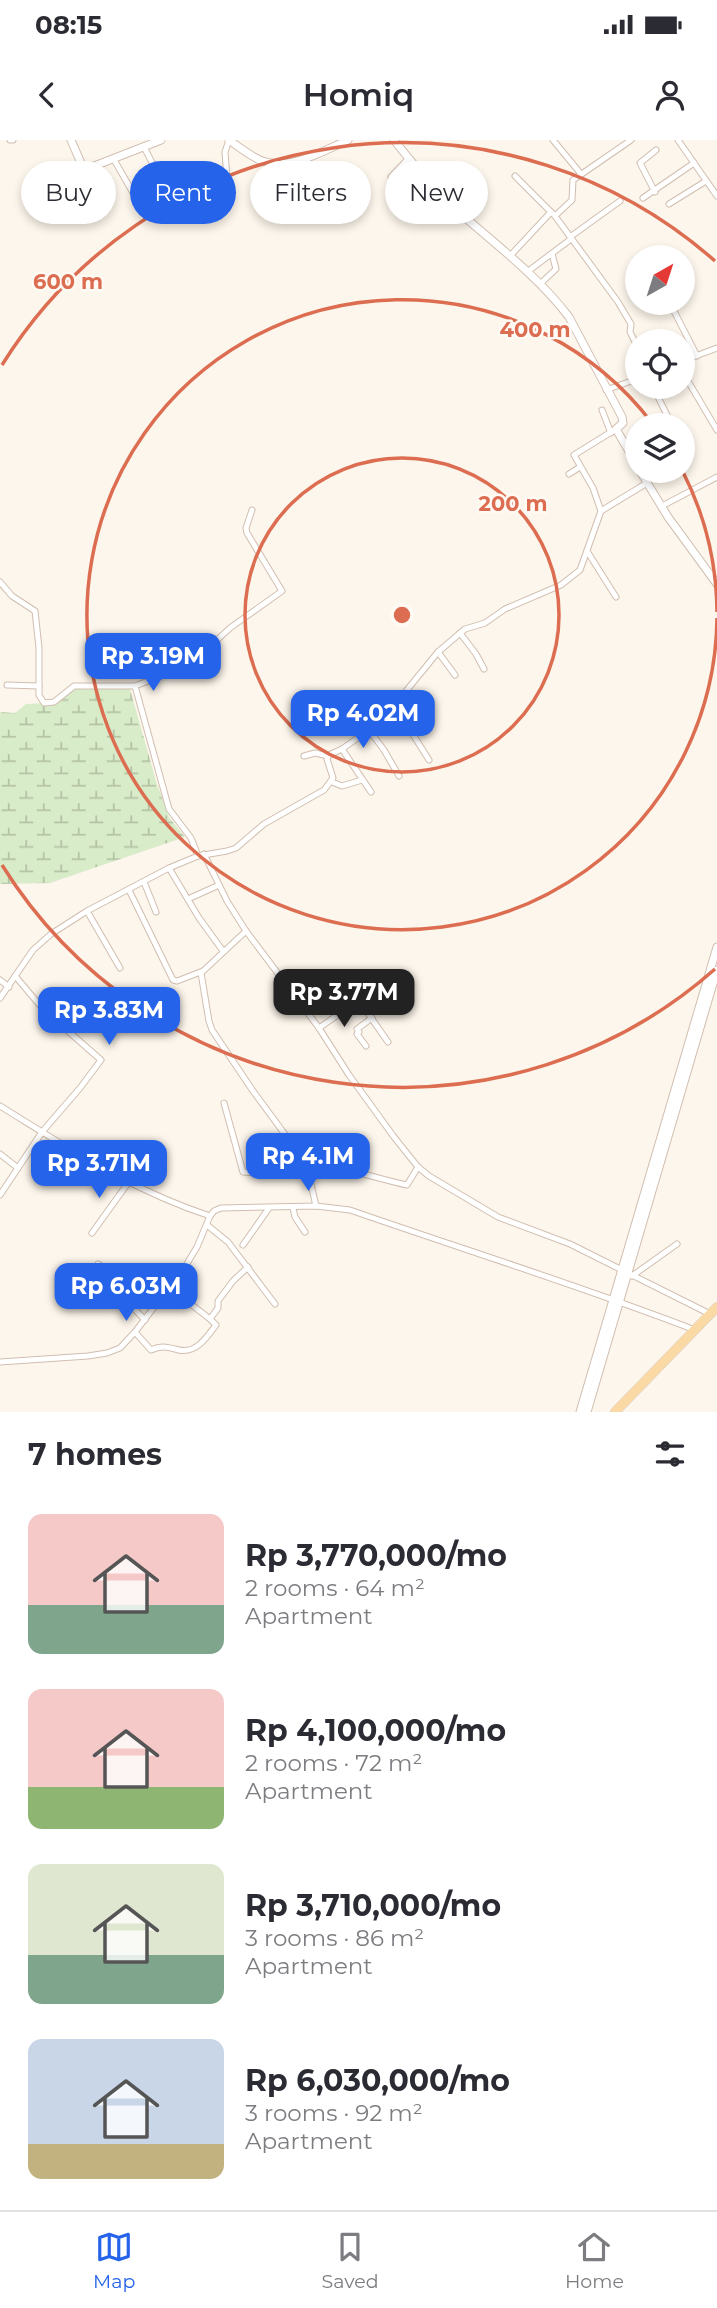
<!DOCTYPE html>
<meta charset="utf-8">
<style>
:root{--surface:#fff;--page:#f7f7f7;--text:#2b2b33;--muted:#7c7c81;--line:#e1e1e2;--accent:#2563eb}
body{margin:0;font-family:Montserrat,sans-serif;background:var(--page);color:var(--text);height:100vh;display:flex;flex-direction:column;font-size:26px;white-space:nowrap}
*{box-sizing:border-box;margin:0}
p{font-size:23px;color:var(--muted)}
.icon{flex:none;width:38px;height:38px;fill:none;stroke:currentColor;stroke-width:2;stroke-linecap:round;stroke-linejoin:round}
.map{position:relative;height:1272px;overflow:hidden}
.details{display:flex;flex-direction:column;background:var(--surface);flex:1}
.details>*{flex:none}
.banner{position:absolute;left:21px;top:21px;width:676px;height:63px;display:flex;gap:14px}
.needle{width:46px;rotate:39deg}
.tools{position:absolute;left:625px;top:105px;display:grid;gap:14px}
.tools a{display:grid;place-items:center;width:70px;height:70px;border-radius:50%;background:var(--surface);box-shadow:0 4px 10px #0003;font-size:35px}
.price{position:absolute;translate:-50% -60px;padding:0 16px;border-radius:14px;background:var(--accent);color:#fff;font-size:23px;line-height:46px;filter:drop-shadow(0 2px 4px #0008)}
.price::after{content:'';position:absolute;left:50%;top:42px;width:21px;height:16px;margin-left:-10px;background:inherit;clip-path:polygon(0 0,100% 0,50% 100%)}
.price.selected{background:#222;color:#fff}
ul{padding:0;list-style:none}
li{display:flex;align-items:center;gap:21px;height:175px;padding:0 28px}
li span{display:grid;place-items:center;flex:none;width:196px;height:140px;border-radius:14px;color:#555}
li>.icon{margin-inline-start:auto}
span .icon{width:84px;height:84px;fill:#fffc;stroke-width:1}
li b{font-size:30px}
h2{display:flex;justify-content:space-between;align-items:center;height:84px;padding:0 28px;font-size:30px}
.chip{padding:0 24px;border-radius:32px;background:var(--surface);box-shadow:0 4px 10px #0003;font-size:24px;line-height:63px}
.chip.selected{background:var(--accent);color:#fff}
.status{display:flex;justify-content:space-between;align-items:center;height:49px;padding:0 35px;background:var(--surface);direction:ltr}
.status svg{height:19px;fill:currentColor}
header{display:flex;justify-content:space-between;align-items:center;height:91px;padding:0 28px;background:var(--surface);font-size:32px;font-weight:600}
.tabs{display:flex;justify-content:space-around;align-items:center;height:98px;border-top:2px solid var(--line);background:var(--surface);font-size:19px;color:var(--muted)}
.tabs a{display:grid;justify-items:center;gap:4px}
.tabs .selected{color:var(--accent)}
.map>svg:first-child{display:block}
</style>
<div class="status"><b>08:15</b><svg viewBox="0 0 49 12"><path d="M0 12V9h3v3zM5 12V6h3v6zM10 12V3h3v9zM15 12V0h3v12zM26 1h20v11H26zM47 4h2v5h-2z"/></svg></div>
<header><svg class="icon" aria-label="back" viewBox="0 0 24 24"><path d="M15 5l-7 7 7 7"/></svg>Homiq<svg class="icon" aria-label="person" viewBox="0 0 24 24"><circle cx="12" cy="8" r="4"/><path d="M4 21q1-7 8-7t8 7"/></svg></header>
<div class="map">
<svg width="717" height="1272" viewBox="0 0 717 1272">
<defs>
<pattern id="wetland-marsh" width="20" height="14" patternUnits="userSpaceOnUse" patternTransform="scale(1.75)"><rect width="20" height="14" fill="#d8ecc9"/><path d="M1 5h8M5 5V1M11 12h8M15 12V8" fill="none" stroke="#b4c2a5"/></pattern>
</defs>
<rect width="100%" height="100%" fill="#fdf6ec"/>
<path fill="url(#wetland-marsh)" d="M74,546H102L130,549L156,641L169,677L185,697L50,743L0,744V572L15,573L26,564L47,563Z"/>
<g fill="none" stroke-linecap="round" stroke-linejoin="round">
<g stroke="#d1beb0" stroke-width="7">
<g id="minor">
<path d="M10,0H13"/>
<path d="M553,0L581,34"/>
<path d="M631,0L573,40L572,60L555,76L618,162L631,184L630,192L637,206"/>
<path d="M678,0L717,56"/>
<path d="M144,7L160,38L173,54"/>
<path d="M113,18L140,65L145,68L168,57L183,46L227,39L225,12L229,0"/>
<path d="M408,19L391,37L411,58"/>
<path d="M515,36L553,74"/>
<path d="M655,52L640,23L656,10"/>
<path d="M37,54L84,30"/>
<path d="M643,58L694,23"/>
<path d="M669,64L706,41"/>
<path d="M570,97L620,61"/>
<path d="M510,116L551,72"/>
<path d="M527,132L571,99"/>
<path d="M540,144L556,129L552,114"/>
<path d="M674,171L697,216"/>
<path d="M682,221L717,208"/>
<path d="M682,231L717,290"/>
<path d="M653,247L670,281"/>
<path d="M606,250L637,239"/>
<path d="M602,270L611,293"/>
<path d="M569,334L580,327"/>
<path d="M662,366L717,337"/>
<path d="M601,371L647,343"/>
<path d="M587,411L616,457"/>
<path d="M0,442L12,456L35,471L39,508V555L44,563L54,562L74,546H135L182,528L194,521L230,488L282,451L247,393L246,388L252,370"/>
<path d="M460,493L476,514L484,529"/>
<path d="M438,512L455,535"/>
<path d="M7,545L39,546"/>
<path d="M135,546L169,669L191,698L198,716"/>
<path d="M391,568L406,592L412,593L429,620"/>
<path d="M369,590L384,610L399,636"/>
<path d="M342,609L371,652"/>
<path d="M304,616L315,613L328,616"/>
<path d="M332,642L342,646L362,640"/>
<path d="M204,714L227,761L246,791L319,888L349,935L394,997L418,1027L429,1036L498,1077L570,1104L710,1174"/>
<path d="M169,728L199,778L223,811"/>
<path d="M144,742L156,772"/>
<path d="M129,750L173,840L177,841L203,831"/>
<path d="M188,759L219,745"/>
<path d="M87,771L120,828"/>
<path d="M246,791L201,833L209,881L212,890L253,951L306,1023L316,1066"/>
<path d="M0,840L9,847"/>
<path d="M351,849L388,902"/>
<path d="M327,853L342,872"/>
<path d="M0,858L33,810L51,794L87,771L169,728L198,716L227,711L236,708L264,684L324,650L333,638L327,619L329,615L342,609L369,590L402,556L438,512L465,489L485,483L505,469L561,445L580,430L601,371L593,348L574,315L616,289"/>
<path d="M319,888L359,860"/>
<path d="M366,906L357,894L359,892L357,889L372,878"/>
<path d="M224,963L243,1032L270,1034L309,1032"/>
<path d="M0,966C70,1009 131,1050 210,1076L214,1071L221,1068L316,1066L350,1070C465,1110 581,1146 695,1190"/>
<path d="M0,1014L18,1028"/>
<path d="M308,1027C347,1026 370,1037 407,1045L418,1027"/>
<path d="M0,1055L42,992L80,948L101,920L43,869L16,837"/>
<path d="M293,1068L295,1077L305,1092"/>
<path d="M207,1085L228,1102L275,1164"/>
<path d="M92,1093L128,1043"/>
<path d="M243,1105L269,1068"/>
<path d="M98,1124L104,1128L118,1152L145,1180"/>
<path d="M632,1136L677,1104"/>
<path d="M170,1148L210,1179"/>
<path d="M135,1192L151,1210C162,1205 167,1207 179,1210C196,1214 207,1197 216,1185L210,1179L218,1168V1161L233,1141L248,1127"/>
<path d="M0,1222L88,1216L107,1213L120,1208L135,1192L185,1127L197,1107L210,1076"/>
</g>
</g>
<g stroke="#d1beb0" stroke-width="9">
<g id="tertiary">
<path d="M71,0L84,30L161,0"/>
<path d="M229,0C239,7 250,16 262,21C290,31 323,11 348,0"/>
<path d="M394,0C416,28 440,56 468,80C503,110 541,140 569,177L622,277L623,283L616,289L637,325"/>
<path d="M640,331L668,377L717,444"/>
<path d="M580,1272L717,807"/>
<path d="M587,1272L717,830"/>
</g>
</g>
<g stroke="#dad1cd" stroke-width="10">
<path id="primary" d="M615,1272L717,1167"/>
</g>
<use href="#minor" stroke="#fff" stroke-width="5"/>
<use href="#tertiary" stroke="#fff" stroke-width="7"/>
<use href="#primary" stroke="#fbd9a5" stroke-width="9"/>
</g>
<g fill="none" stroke="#dc6d51" stroke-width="3.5">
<circle cx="402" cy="475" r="157"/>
<path d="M717 478A315 315 0 1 1 652 283M683 332A315 315 0 0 1 717 472"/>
<path d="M715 829A472 472 0 0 1 2 725M2 225A472 472 0 0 1 715 121"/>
</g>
<circle cx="402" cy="475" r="10" fill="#dc6d51" stroke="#fffaf3" stroke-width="3.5"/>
<g font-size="21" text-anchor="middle" font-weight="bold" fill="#dc6d51" stroke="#fffaf3" stroke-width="5" stroke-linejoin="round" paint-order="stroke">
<text x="68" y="149">600 m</text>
<text x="535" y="197">400 m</text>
<text x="513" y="371">200 m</text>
</g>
</svg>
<div class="tools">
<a><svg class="needle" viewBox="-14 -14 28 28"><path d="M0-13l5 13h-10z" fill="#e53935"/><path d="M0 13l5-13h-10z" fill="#7c7c81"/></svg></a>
<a><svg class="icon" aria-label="locate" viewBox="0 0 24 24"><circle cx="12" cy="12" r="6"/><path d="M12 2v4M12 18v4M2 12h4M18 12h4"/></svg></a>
<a><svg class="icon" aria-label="layers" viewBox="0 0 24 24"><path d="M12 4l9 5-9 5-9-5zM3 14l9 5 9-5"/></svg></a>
</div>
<b class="price" style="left:153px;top:553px">Rp 3.19M</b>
<b class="price" style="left:363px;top:610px">Rp 4.02M</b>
<b class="price selected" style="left:344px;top:889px">Rp 3.77M</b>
<b class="price" style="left:109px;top:907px">Rp 3.83M</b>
<b class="price" style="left:308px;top:1053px">Rp 4.1M</b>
<b class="price" style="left:99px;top:1060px">Rp 3.71M</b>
<b class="price" style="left:126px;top:1183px">Rp 6.03M</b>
<div class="banner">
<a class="chip">Buy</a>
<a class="chip selected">Rent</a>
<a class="chip">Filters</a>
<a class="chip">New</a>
</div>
</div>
<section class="details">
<h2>7 homes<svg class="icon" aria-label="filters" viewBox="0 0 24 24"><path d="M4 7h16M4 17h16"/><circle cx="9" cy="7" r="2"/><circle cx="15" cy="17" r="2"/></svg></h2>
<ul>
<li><span style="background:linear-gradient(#f6c9c9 65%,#7fa58c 0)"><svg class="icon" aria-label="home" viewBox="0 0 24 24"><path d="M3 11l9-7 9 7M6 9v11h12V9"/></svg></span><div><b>Rp 3,770,000/mo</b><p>2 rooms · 64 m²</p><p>Apartment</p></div></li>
<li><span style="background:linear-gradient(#f6c9c9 70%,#8fb573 0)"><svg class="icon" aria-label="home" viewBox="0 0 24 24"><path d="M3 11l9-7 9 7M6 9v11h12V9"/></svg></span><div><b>Rp 4,100,000/mo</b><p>2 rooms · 72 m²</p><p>Apartment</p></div></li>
<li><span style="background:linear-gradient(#dfe7d0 65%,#7fa58c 0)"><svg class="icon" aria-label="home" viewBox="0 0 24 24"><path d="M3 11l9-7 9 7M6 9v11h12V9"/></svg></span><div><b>Rp 3,710,000/mo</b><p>3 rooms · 86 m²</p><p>Apartment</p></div></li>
<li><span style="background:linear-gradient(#c9d6e8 75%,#c2b280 0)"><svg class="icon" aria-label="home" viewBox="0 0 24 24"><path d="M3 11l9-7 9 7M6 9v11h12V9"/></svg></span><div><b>Rp 6,030,000/mo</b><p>3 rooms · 92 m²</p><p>Apartment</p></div></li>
</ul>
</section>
<nav class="tabs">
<a class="selected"><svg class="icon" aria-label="map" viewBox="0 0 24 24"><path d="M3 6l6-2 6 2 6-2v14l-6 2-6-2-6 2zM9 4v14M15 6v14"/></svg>Map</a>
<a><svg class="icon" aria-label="saved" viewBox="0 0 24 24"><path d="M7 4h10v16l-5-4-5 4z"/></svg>Saved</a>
<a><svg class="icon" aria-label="home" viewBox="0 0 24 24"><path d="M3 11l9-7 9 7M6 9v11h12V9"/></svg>Home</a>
</nav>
